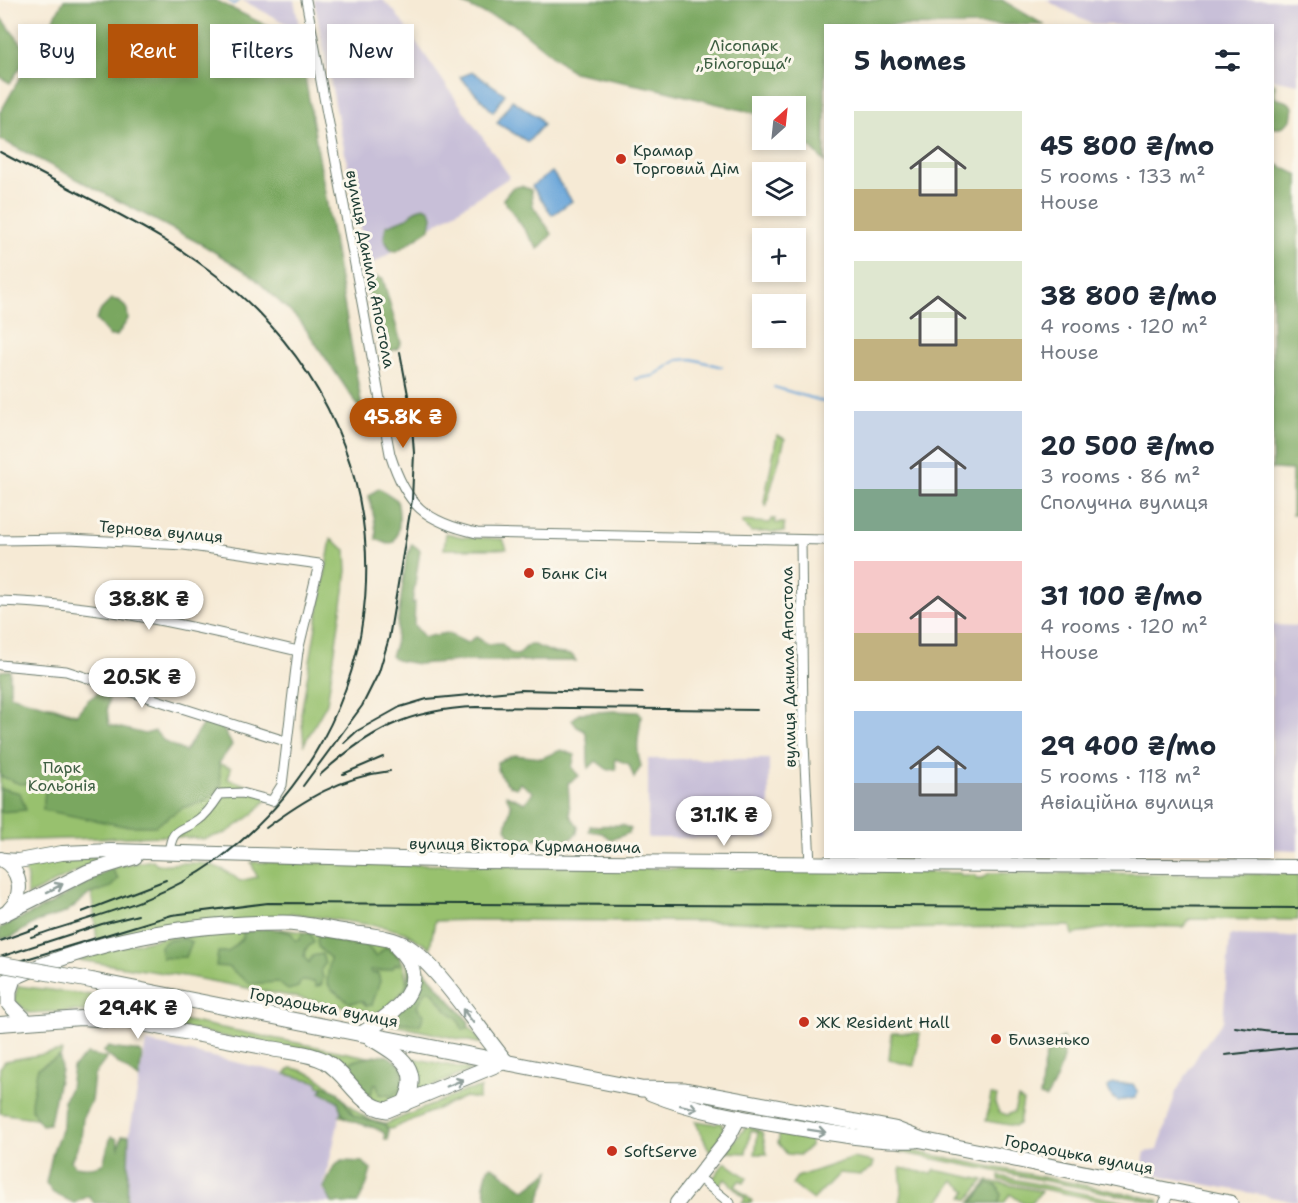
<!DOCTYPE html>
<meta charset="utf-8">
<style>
:root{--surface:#fff;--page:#f2f2f3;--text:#1f2937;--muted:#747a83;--accent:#b45309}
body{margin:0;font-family:"Shantell Sans",sans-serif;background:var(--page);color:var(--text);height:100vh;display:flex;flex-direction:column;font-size:22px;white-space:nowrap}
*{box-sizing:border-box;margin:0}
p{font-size:20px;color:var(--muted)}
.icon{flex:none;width:33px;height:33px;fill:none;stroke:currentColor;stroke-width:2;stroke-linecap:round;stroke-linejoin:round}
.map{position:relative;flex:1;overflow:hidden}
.details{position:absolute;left:824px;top:24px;width:450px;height:834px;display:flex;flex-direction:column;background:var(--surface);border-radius:0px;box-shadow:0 3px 9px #0003}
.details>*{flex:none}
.hud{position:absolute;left:18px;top:24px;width:570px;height:54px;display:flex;gap:12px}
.needle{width:39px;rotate:27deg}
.controls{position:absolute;left:752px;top:96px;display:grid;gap:12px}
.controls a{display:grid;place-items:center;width:54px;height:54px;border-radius:0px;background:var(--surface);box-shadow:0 3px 9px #0003;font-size:30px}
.price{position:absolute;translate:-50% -51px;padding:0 14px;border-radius:21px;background:#fff;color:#222;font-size:20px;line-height:39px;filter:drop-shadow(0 2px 3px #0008)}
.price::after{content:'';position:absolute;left:50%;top:36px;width:18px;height:14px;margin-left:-9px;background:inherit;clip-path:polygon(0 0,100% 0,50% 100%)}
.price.active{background:var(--accent);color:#fff}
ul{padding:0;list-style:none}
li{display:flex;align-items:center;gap:18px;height:150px;padding:0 30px}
li span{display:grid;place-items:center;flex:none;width:168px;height:120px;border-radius:0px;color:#555}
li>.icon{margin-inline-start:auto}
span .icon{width:72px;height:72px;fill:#fffc;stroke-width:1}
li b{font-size:26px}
h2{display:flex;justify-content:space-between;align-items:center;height:72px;padding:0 30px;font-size:26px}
.pill{padding:0 21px;border-radius:0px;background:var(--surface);box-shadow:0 3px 9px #0003;font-size:21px;line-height:54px}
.pill.active{background:var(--accent);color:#fff}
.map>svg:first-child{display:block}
</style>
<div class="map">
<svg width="1298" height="1203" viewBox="0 0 1298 1203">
<rect width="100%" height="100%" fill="#fbf7ec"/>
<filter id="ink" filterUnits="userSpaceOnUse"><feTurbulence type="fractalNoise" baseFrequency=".0167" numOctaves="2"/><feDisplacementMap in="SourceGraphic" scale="12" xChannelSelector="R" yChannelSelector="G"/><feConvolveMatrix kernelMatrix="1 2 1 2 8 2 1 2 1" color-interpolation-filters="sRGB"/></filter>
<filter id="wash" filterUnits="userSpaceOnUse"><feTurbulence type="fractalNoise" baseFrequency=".008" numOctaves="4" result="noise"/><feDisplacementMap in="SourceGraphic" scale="24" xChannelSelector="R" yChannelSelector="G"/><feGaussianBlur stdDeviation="1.35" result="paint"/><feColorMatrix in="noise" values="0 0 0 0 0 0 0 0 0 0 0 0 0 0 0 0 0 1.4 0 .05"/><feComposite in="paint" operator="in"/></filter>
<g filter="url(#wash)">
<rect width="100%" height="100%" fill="#f6ead5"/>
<g fill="#c8bfd8">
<path d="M242,0H294L300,31Z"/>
<path d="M314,0H383L395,12L510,177L368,267Z"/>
<path d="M1046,0H1298V84L1272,79V26L1093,25Z"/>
<path d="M1272,625L1298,626V850L1272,849Z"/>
<rect x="648" y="759" width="121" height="79"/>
<path d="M1230,935L1298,937V1202L1141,1172L1145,1152L1158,1150L1176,1092L1201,1050L1223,1021Z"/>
<path d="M146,1042L319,1081V1086L326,1087L343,1102L323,1190L340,1203H117Z"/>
</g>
<g fill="#98c16e" stroke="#5c7f51" stroke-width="1.5">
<path d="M777,435L785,439L766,506L764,502Z"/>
<path d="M771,519H775V523H784V532H751L742,523V521L770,523Z"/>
<path d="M446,533L463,537L503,539L507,549H444Z"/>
<path d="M331,539L346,550L347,571L327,703L304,744L301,714Z"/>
<path d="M0,696L55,707L231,768L228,779L272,794L252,815L226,833L203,839L167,836L0,841Z"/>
<path d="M110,855L27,896V877L22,866L49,858Z"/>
<path d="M153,860L157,865C191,863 212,857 240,881L257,877L251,862L960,873V875H976V878H983L989,873L1298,874V920L1190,919L1183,927C1146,926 1109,924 1073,935L1071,926L893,929L785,922L475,920L435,921L430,948L406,933L384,927L291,913L285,918L97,941L90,880L118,866Z"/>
<path d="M282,929L385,944C404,953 405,968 407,987L384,1011L373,1012L190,977L78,960L123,946L167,937Z"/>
<path d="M407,950L483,1044L389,1024L409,1001Z"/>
<path d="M18,986L91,995L177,1019L398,1063L405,1069L403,1095L389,1103L375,1102L333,1060L124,1015L74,1011L29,1013L14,1000Z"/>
<path d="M892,1033H920L914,1066L889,1060Z"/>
<path d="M62,1051L41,1119L0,1113V1068L5,1061Z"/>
<path d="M408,1057L472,1070L414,1094Z"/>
<path d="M291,1068C336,1074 344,1118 386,1124L465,1091L481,1088L478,1099L465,1097L391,1129L340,1116L343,1102L325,1088L318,1086L319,1082L285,1074Z"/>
<path d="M991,1095L997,1096L995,1104L999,1112L1007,1115L1014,1112L1018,1098L1023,1101L1019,1124L1015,1126L986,1121Z"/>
<path d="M695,1121L717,1124L719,1121L724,1127L721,1138L710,1152Z"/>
<path d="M750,1126L762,1132L767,1154H755L758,1132L751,1130L746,1153L726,1152L745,1128Z"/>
<path d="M780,1132L811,1137L810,1146L800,1155L787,1154L778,1143Z"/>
<path d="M903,1149L1158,1200L1159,1203L899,1152Z"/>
<path d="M853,1158L874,1162L872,1168L861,1175L839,1173L813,1200L792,1184L797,1177Z"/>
<path d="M725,1162L747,1178L744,1183L740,1180L735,1186L752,1201L751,1203H742L745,1198L725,1179L718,1186L711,1181Z"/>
<path d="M900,1168L932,1174L935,1170L984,1180L968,1200L963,1197L967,1191L954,1181L938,1203H899L902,1188Z"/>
<path d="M999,1176L1130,1203H1112L999,1180Z"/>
<path d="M988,1181L1040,1191L1041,1192L1031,1203H1023L1010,1194L1004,1203H970Z"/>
</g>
<g fill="#7aa761" stroke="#4c724a" stroke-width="1.5">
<path d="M64,0H215L299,42L363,413L301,322L250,274L203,245L0,139V113Z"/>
<path d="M456,0H1002L1044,25L825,26V162L795,132V106H762V115L658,89L573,72L512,23L482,13Z"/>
<path d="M0,17L25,48L22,65L10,83L0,77Z"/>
<path d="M1272,82L1275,85V98L1288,102L1293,107L1291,120L1281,128H1272Z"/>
<path d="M1272,162L1298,175V515H1292V470L1272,469Z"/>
<path d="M521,186L531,190L533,206L552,234L538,249L503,199L512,188Z"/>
<path d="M424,207L430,210L432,216L430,229L397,251L391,250L384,239L386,226L407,218L417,209Z"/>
<path d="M376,277L383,279L401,343L397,349L391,351L379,344L368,293L370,280Z"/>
<path d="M112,299L120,301L127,309L128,319L117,336H110L96,320L101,310Z"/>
<path d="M379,488L397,500C400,514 401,529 394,542L388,544L376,539C377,525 372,510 369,496Z"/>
<path d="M412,544L420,550L412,604L415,602L414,625L424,637L447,633L467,643L476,637L488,644H502L511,653L518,655L528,645H534L554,653L572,655L576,661H459L418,664L396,660L391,656L395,645L406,559Z"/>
<path d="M10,670V695L76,715L87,701L99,692L110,693L107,708L109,725L145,734L155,731L164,741L185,752L206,719L221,725L232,745L219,763L221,786L206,801L182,808L155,826H124L43,810L46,782L20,784L0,776V671Z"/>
<path d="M614,711L638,712L641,715C640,736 634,745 641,766L634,778L629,764L615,759L616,769L608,770L596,761L589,768C586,755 590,743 585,731L577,727L572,720L580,713Z"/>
<path d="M561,750L575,755L572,767L579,776L568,783L570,815L578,827L577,833L569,840L512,839L506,828L511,806L506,795L525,803L533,792L520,783L516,788C505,785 497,773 497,762L514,755L542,758Z"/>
<path d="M0,788L20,793L26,810L0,812Z"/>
<path d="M622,825L631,829L629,833L611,840L602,833L589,831L590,826Z"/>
<path d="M111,868L118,878L111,887L90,894L65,913L36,922L12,937L0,939V928L51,904Z"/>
<path d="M271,928L291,933L295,940H299L303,933H310L314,942L306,949L304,957L309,963L312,956L322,954L325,963L321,970L323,978L321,985L316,987L314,982L301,981L298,987L288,990L277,982L250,984L228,967L216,966L218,952H228L243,938V932Z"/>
<path d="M320,935L347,945L366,944L376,957L386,947L401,959L399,965L396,964L393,968L383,971L370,970L371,973H378L380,981L372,1005L366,1006L362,1001L350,1003L331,989L327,982L330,958L318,947L317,940Z"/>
<path d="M185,939L192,942L186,957L162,958L160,946L168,940Z"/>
<path d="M415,960L469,1022L468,1028L463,1030L457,1018L447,1011L432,991H426L417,1007L424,1015L420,1025L399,1022L396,1013Z"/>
<path d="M1063,1037C1068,1054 1056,1083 1046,1098L1040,1096C1044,1074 1039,1049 1063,1037Z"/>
<path d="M109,1047C121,1051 132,1049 142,1053L139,1079L103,1052Z"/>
<path d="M87,1054L107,1058L94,1075L91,1101L83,1117L81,1139L71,1161L75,1166C85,1168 93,1168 103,1164L111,1136L117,1139L119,1147L122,1136L129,1135L127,1203H94L89,1196L74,1203L53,1193L46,1183L53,1151L63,1125L64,1100L70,1088L73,1067Z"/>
<path d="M381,1055L388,1056L401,1065L403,1087L392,1096L379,1094L377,1084H375L371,1093L367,1094L348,1067L352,1061Z"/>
<path d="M60,1056L61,1070L51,1118L49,1124L42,1125C29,1109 29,1107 34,1088C36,1081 35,1075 38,1068Z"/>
<path d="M324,1086L338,1092L354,1116L384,1124L388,1130V1140H385L384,1133C366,1119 343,1130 338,1101L320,1092Z"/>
<path d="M342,1161L363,1162L371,1170L367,1184L358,1203H332L324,1188L334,1166Z"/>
<path d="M492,1166L525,1190L550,1171L538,1203H488L484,1185L488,1168Z"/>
<path d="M988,1183L998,1186L1001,1195L999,1203H972Z"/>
</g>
<g fill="#69a5d9" stroke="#447186" stroke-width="1.5">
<path d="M473,72L505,94L493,112L460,77Z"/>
<path d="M512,100L538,117L543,125L528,142L497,123Z"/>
<path d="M552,172L572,201L552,215L532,186Z"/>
<path d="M1113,1083L1133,1084L1138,1093L1135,1098L1118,1101L1113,1098L1107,1087Z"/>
</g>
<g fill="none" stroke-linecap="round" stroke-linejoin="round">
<g stroke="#69a5d9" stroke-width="2">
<path d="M228,0L234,4L239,0"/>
<path d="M635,379L653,376L678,360L692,359L722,367"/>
<path d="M774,387L825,402"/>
</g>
</g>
</g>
<g filter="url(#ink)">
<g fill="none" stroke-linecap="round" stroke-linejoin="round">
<g stroke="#6a7a6c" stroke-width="11">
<g id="street">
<path d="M306,0L390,454C406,505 425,522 477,533L825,540"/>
<path d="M0,540L69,539L184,545L319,564L298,651L282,785L272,801L242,793L220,794C214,803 207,814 198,820C180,833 172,826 169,853"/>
<path d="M801,540L803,724L810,864"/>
<path d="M0,601C101,604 200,628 298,651"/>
<path d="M0,665L66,671L285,741"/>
<path d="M698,1177L730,1203"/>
<path d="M1164,1203L1171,1190"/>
</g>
</g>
<g stroke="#6a7a6c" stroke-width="16">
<g id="secondary">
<path d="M1,859C21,870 25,894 9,910"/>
<path d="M4,860L18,861L62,853L111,851L475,861L1298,867"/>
<path d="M0,916L87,872L135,857"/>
<path d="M0,1024L81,1018L126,1021L274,1049"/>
<path d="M677,1203L728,1138L739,1117"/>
</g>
</g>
<g stroke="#6a7a6c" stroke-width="17">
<g id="primary">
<path d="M14,976L9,991V1004L26,1021"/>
<path d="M94,981L641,1089L685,1090L894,1129L922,1140L1230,1203"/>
<path d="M0,984C87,941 186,923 283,923C304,923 325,929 346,932C366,936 390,936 408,947C437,965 480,1031 505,1061"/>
<path d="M363,1033C394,1013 436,984 397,947"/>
<path d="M371,1038C399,1055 424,1068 404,1104"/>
<path d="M274,1049C291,1052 309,1053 325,1061C348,1074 359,1107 387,1110L505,1061"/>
<path d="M651,1093C702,1114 758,1121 811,1130C846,1135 881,1142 916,1140"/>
</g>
</g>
<use href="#street" stroke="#fff" stroke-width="9"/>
<use href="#secondary" stroke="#fff" stroke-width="14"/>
<use href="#primary" stroke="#fff" stroke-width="15"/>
<g stroke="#1f3d34" stroke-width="2">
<path d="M0,152C86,199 186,240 256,310C418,472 399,726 215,862C161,901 93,916 31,937"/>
<path d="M344,743L357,731L400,707L427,699L521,690L643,693"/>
<path d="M343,774L383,757"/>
<path d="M320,775C368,731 409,709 476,707L757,710"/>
<path d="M303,786L362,706L379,672L389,638L412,500L414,453L411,411L400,352"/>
<path d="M266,828C305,799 341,777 390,771"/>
<path d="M82,912L166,880"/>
<path d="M0,941L39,927"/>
<path d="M0,957L102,924L138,915"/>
<path d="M0,967L172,915L268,903L1298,908"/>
<path d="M1235,1027L1272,1032H1298"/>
<path d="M1225,1055L1298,1047"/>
</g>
<g stroke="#6a7a6c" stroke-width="17" stroke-linecap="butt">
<path id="primary-bridge" d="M0,964L94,981"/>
</g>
<use href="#primary-bridge" stroke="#fff" stroke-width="15"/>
</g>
<defs><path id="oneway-shaft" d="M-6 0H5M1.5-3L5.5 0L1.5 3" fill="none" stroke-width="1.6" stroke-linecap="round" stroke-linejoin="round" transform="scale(1.5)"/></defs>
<g stroke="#8f9e9a">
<use href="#oneway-shaft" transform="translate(55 888) rotate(-27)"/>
<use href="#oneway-shaft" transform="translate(468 1016) rotate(-128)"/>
<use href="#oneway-shaft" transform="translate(455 1083) rotate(-23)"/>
<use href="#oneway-shaft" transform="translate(689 1107) rotate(12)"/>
<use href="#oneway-shaft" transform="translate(817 1131) rotate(9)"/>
</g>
</g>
<g fill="#c8321e" stroke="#fbf7ec" stroke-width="2">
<circle cx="621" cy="159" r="6"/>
<circle cx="529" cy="573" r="6"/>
<circle cx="804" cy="1022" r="6"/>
<circle cx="996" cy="1039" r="6"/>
<circle cx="612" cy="1151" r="6"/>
</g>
<g text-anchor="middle" stroke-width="6" stroke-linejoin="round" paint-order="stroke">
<g font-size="16" fill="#3d5e42" stroke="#fbf7ec">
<text x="744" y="51">Лісопарк<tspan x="744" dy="18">„Білогорща“</tspan></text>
<text x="62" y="773">Парк<tspan x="62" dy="18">Кольонія</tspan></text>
</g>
<g font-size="16" fill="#1f3d34" stroke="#fbf7ec" text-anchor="start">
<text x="633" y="156">Крамар<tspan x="633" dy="18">Торговий Дім</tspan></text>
<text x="541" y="579">Банк Січ</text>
<text x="816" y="1028">ЖК Resident Hall</text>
<text x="1008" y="1045">Близенько</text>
<text x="624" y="1157">SoftServe</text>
</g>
<g font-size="16" fill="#1f3d34" stroke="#fbf7ec">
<text transform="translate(371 269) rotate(79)" y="6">вулиця Данила Апостола</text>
<text transform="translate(161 531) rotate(5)" y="6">Тернова вулиця</text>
<text transform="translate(788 667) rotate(-91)" y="6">вулиця Данила Апостола</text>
<text transform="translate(525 845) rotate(1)" y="6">вулиця Віктора Курмановича</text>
<text transform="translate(324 1007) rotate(11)" y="6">Городоцька вулиця</text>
<text transform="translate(1079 1154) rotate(11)" y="6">Городоцька вулиця</text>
</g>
</g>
</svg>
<div class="controls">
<a><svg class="needle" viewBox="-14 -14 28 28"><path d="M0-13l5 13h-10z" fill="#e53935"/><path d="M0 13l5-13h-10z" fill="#747a83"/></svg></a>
<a><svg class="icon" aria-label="layers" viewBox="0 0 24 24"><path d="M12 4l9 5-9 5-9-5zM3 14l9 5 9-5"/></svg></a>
<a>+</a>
<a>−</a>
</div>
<b class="price active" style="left:403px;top:449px">45.8K ₴</b>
<b class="price" style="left:149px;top:631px">38.8K ₴</b>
<b class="price" style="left:142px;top:709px">20.5K ₴</b>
<b class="price" style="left:724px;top:847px">31.1K ₴</b>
<b class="price" style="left:138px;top:1040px">29.4K ₴</b>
<div class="hud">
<a class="pill">Buy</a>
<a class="pill active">Rent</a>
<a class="pill">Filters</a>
<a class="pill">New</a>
</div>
<section class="details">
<h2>5 homes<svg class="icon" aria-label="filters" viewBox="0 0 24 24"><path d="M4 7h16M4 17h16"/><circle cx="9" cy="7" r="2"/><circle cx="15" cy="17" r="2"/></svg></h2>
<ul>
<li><span style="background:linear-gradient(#dfe7d0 65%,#c2b280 0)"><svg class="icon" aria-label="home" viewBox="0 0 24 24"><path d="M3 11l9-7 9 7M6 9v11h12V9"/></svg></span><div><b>45 800 ₴/mo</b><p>5 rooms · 133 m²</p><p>House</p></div></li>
<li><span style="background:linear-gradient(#dfe7d0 65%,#c2b280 0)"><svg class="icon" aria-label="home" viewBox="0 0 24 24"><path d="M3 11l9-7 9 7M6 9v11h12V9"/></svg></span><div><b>38 800 ₴/mo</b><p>4 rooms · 120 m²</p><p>House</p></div></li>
<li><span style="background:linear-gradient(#c9d6e8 65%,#7fa58c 0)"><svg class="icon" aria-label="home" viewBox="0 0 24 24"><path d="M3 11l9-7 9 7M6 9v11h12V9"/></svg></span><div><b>20 500 ₴/mo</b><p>3 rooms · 86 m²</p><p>Сполучна вулиця</p></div></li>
<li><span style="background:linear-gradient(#f6c9c9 60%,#c2b280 0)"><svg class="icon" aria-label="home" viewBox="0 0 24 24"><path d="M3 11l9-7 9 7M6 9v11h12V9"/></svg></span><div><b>31 100 ₴/mo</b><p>4 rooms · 120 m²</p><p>House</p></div></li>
<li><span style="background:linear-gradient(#a9c7e8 60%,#9aa5b1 0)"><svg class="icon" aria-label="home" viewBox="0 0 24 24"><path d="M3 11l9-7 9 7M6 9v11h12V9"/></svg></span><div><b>29 400 ₴/mo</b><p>5 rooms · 118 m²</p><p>Авіаційна вулиця</p></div></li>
</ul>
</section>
</div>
